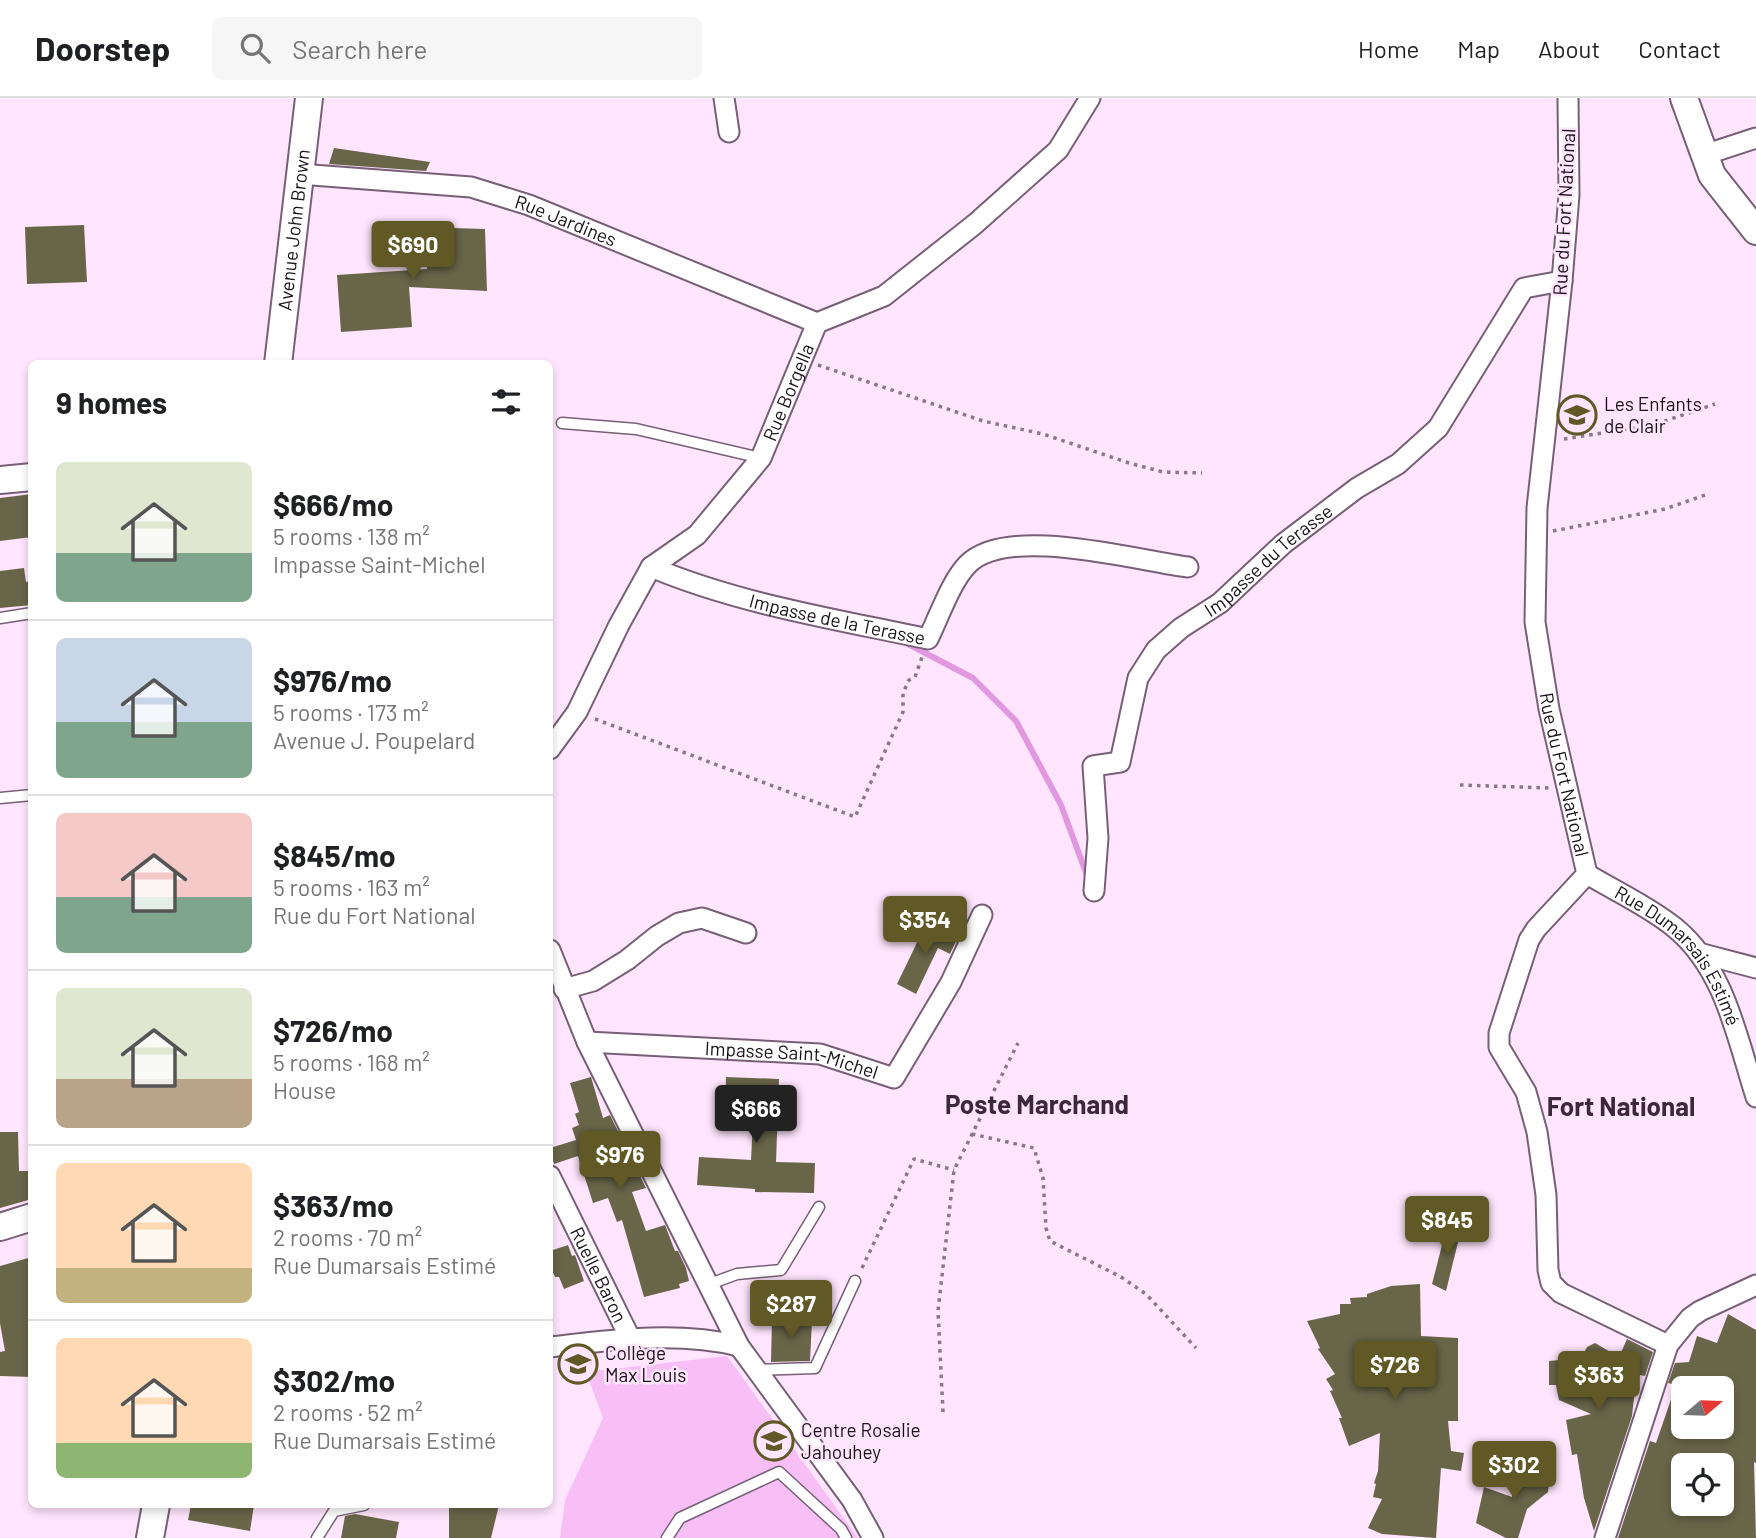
<!DOCTYPE html>
<meta charset="utf-8">
<style>
:root{--surface:#fff;--page:#f6f6f6;--text:#202124;--muted:#757577;--line:#e0e0e0;--accent:#605825}
body{margin:0;font-family:Barlow,sans-serif;background:var(--page);color:var(--text);height:100vh;display:flex;flex-direction:column;font-size:26px;white-space:nowrap}
*{box-sizing:border-box;margin:0}
p{font-size:23px;color:var(--muted)}
.icon{flex:none;width:38px;height:38px;fill:none;stroke:currentColor;stroke-width:2;stroke-linecap:round;stroke-linejoin:round}
.map{position:relative;flex:1;overflow:hidden}
.drawer{position:absolute;left:28px;top:262px;width:525px;height:1148px;display:flex;flex-direction:column;background:var(--surface);border-radius:10px;box-shadow:0 4px 10px #0003}
.drawer>*{flex:none}
.needle{width:46px;rotate:71deg}
.fabs{position:absolute;left:1671px;top:1278px;display:grid;gap:14px}
.fabs a{display:grid;place-items:center;width:63px;height:63px;border-radius:10px;background:var(--surface);box-shadow:0 4px 10px #0003;font-size:35px}
.price{position:absolute;translate:-50% -60px;padding:0 16px;border-radius:7px;background:var(--accent);color:#fff;font-size:23px;line-height:46px;filter:drop-shadow(0 2px 4px #0008)}
.price::after{content:'';position:absolute;left:50%;top:42px;width:21px;height:16px;margin-left:-10px;background:inherit;clip-path:polygon(0 0,100% 0,50% 100%)}
.price.on{background:#222;color:#fff}
ul{padding:0;list-style:none}
li{display:flex;align-items:center;gap:21px;height:175px;padding:0 28px}
li+li{border-top:2px solid var(--line)}
li span{display:grid;place-items:center;flex:none;width:196px;height:140px;border-radius:10px;color:#555}
li>.icon{margin-inline-start:auto}
span .icon{width:84px;height:84px;fill:#fffc;stroke-width:1}
li b{font-size:30px}
h2{display:flex;justify-content:space-between;align-items:center;height:84px;padding:0 28px;font-size:30px}
header{display:flex;align-items:center;gap:42px;box-sizing:border-box;height:98px;padding:0 35px;background:var(--surface);border-bottom:2px solid var(--line)}
header strong{font-size:33px}
nav{display:flex;gap:38px;margin-inline-start:auto;font-size:24px}
.search{width:490px;height:63px;background:var(--page);display:flex;align-items:center;gap:18px;box-sizing:border-box;padding:0 24px;border-radius:10px;color:var(--muted);font-size:26px}
.map>svg:first-child{display:block}
</style>
<header>
<strong>Doorstep</strong>
<div class="search"><svg class="icon" aria-label="search" viewBox="0 0 24 24"><circle cx="10" cy="10" r="6"/><path d="M15 15l6 6"/></svg>Search here</div>
<nav><a>Home</a><a>Map</a><a>About</a><a>Contact</a></nav>
</header>
<div class="map">
<svg width="1756" height="1440" viewBox="0 0 1756 1440">
<rect width="100%" height="100%" fill="#ffe5fd"/>
<path fill="#f8bef6" d="M727,1258L858,1440H560L565,1402L603,1320L586,1274Z"/>
<g fill="none" stroke-linecap="round" stroke-linejoin="round">
<path stroke="#e298e0" stroke-width="6" d="M908,546L973,580L1016,623L1061,707L1088,780"/>
</g>
<g fill="#696549" fill-rule="evenodd">
<path d="M334,50L430,64L426,73L329,66Z"/>
<path d="M84,127L87,184L27,186L25,129Z"/>
<path d="M424,129L485,131L487,193L409,189L412,229L341,234L337,177L427,171Z"/>
<path d="M32,396V439L0,443V400Z"/>
<path d="M24,470L26,484L32,482V507L0,510V473Z"/>
<path d="M927,824L958,839L950,856L938,850L916,896L897,886Z"/>
<path d="M591,979L603,1020L610,1017L627,1051L634,1073L637,1072L646,1090L632,1094L646,1133L665,1127L675,1153H678L686,1170L689,1183L679,1186L680,1190L644,1199L622,1122L617,1124L608,1100L593,1105L578,1058L554,1066L550,1050L576,1042L572,1030L579,1027L575,1016L579,1014L570,985Z"/>
<path d="M726,979L779,981L776,1064L815,1065L814,1095L755,1094V1091L697,1087L699,1059L751,1062L753,1023L725,1022Z"/>
<path d="M0,1034H18L19,1073H32V1101L0,1110Z"/>
<path d="M1448,1124L1462,1128L1446,1193L1432,1186Z"/>
<path d="M568,1147L572,1158L575,1157L584,1183L564,1191L559,1179H555L550,1168V1153Z"/>
<path d="M32,1159V1279L0,1278V1254L5,1253L0,1225V1168Z"/>
<path d="M1420,1186L1421,1238L1458,1240V1323H1448L1451,1353L1464,1355L1461,1373L1441,1370L1436,1440L1382,1436L1368,1430L1382,1401L1373,1399L1376,1386L1374,1385L1378,1373L1380,1335L1349,1348L1339,1320H1342L1330,1293L1333,1292L1326,1281L1335,1276L1318,1251L1320,1250L1307,1223L1340,1216V1206H1351L1350,1200L1367,1199V1196L1391,1188Z"/>
<path d="M1728,1216L1756,1232V1365L1754,1364L1756,1440H1618L1650,1343L1656,1345L1676,1287L1668,1285L1675,1265L1689,1264L1697,1238L1717,1245ZM1684,1290H1722V1328H1684ZM1684,1367H1722V1408L1684,1415Z"/>
<path d="M772,1221L812,1222L810,1263L771,1264Z"/>
<path d="M1627,1241L1653,1254L1645,1278L1640,1277L1635,1291L1632,1318L1594,1433L1584,1400L1577,1356L1572,1357L1566,1322L1591,1316L1559,1302L1556,1287H1549V1263L1581,1260L1587,1249L1595,1245L1619,1259Z"/>
<path d="M1512,1366L1551,1369L1548,1394L1527,1411L1518,1440H1506L1476,1425L1484,1389L1512,1399Z"/>
<path d="M191,1407H254L250,1433L188,1422Z"/>
<path d="M449,1407H499L491,1440H449Z"/>
<path d="M355,1416L399,1424L396,1440H341L345,1418Z"/>
</g>
<g fill="none" stroke-linecap="round" stroke-linejoin="round">
<g stroke="#776076" stroke-width="13">
<g id="lane">
<path d="M562,325L636,331L761,360"/>
<path d="M0,520L32,515"/>
<path d="M0,700L32,697"/>
<path d="M707,1187L737,1176L781,1172L819,1109"/>
<path d="M758,1272L815,1270L855,1183"/>
<path d="M317,1440L334,1413L364,1407"/>
<path d="M667,1440L680,1420L779,1374L841,1431L846,1440"/>
</g>
</g>
<g stroke="#776076" stroke-width="23">
<g id="street">
<path d="M724,0L729,34"/>
<path id="s1" d="M1568,0L1569,97L1562,183L1537,410L1535,524L1549,611L1587,776L1536,831L1529,842L1499,935V949L1526,994L1537,1034L1546,1097L1548,1172L1551,1185L1561,1195L1668,1247"/>
<path d="M1704,57L1756,40"/>
<path id="s2" d="M299,76L471,89L529,107L817,225"/>
<path id="s3" d="M651,469C739,506 835,521 928,541C939,519 951,483 968,466C1008,426 1138,463 1188,469"/>
<path id="s4" d="M550,651L577,614L619,527L651,469L697,437L761,360L817,225L884,198L975,126L1058,52L1090,0"/>
<path id="s5" d="M1587,776C1615,793 1648,808 1674,829C1725,870 1737,940 1756,999"/>
<path id="s6" d="M1094,793L1098,740L1093,668L1120,664L1138,580L1156,552L1181,530L1220,505L1283,446L1357,390L1398,366L1438,330L1524,190L1562,183"/>
<path d="M550,852L587,944L739,1248L852,1402L873,1440"/>
<path d="M1699,855L1756,870"/>
<path d="M564,891L593,883L627,862L657,838L679,825L702,820L746,835"/>
<path id="s7" d="M587,944L820,956L894,980L951,884L982,817"/>
<path id="s8" d="M550,1078L630,1240"/>
<path d="M550,1249C612,1242 677,1233 739,1248"/>
<path d="M1605,1440L1668,1247L1690,1220L1700,1213L1756,1187"/>
</g>
</g>
<g stroke="#776076" stroke-width="30">
<g id="secondary">
<path d="M1684,0L1712,77L1756,133"/>
<path id="s9" d="M278,266L309,0"/>
<path d="M0,382L32,379"/>
<path d="M0,1129L32,1119"/>
<path d="M150,1440L156,1407"/>
</g>
</g>
<g stroke="#887888" stroke-width="3.5" stroke-dasharray="3.5 5" stroke-linecap="butt">
<path d="M818,267L983,323L1043,336L1129,365L1163,374L1202,375"/>
<path d="M1564,341L1653,327L1715,306"/>
<path d="M1553,433L1665,411L1708,396"/>
<path d="M595,621L855,719L903,614V595L909,582L915,579L922,559"/>
<path d="M1460,687L1549,690"/>
<path d="M972,1036L1034,1050L1043,1080L1046,1130L1050,1143L1121,1179L1146,1196L1196,1250"/>
<path d="M862,1170L914,1061L954,1072"/>
<path d="M943,1314L938,1213L954,1072L1018,945"/>
</g>
<use href="#lane" stroke="#fff" stroke-width="10"/>
<use href="#street" stroke="#fff" stroke-width="19"/>
<use href="#secondary" stroke="#fff" stroke-width="26"/>
</g>
<defs>
<g id="school-ring" transform="scale(2.0125)"><circle r="9.5" fill="#ffe5fd" stroke="#605825" stroke-width="1.5"/><path d="M0-5L7-2L0 1L-7-2ZM-4 1L0 2.5L4 1V4Q0 6-4 4Z" fill="#605825"/></g>
</defs>
<g fill-rule="evenodd">
<use href="#school-ring" x="1577" y="317"/>
<use href="#school-ring" x="578" y="1266"/>
<use href="#school-ring" x="774" y="1343"/>
</g>
<g text-anchor="middle" stroke-width="5" stroke-linejoin="round" paint-order="stroke">
<g font-size="19" fill="#191119" stroke="#ffe5fd">
<text transform="translate(1564 114) rotate(-87)" y="7">Rue du Fort National</text>
<text dy="7" stroke="none"><textPath href="#s2" startOffset="273">Rue Jardines</textPath></text>
<text dy="7" stroke="none"><textPath href="#s9" startOffset="135">Avenue John Brown</textPath></text>
<text dy="7" stroke="none"><textPath href="#s4" startOffset="436">Rue Borgella</textPath></text>
<text dy="7" stroke="none"><textPath href="#s6" startOffset="416">Impasse du Terasse</textPath></text>
<text dy="7" stroke="none"><textPath href="#s3" startOffset="194">Impasse de la Terasse</textPath></text>
<text dy="7" stroke="none"><textPath href="#s1" startOffset="681">Rue du Fort National</textPath></text>
<text dy="7" stroke="none"><textPath href="#s5" startOffset="126">Rue Dumarsais Estimé</textPath></text>
<text dy="7" stroke="none"><textPath href="#s7" startOffset="206">Impasse Saint-Michel</textPath></text>
<text dy="7" stroke="none"><textPath href="#s8" startOffset="110">Ruelle Baron</textPath></text>
</g>
<g font-size="19" fill="#191119" stroke="#ffe5fd" text-anchor="start">
<text x="1604" y="313">Les Enfants<tspan x="1604" dy="22">de Clair</tspan></text>
<text x="605" y="1262">Collège<tspan x="605" dy="22">Max Louis</tspan></text>
<text x="801" y="1339">Centre Rosalie<tspan x="801" dy="22">Jahouhey</tspan></text>
</g>
<g font-size="26" font-weight="bold" fill="#3c283b" stroke="#ffe5fd">
<text x="1037" y="1016">Poste Marchand</text>
<text x="1621" y="1018">Fort National</text>
</g>
</g>
</svg>
<div class="fabs">
<a><svg class="needle" viewBox="-14 -14 28 28"><path d="M0-13l5 13h-10z" fill="#e53935"/><path d="M0 13l5-13h-10z" fill="#757577"/></svg></a>
<a><svg class="icon" aria-label="locate" viewBox="0 0 24 24"><circle cx="12" cy="12" r="6"/><path d="M12 2v4M12 18v4M2 12h4M18 12h4"/></svg></a>
</div>
<b class="price" style="left:413px;top:183px">$690</b>
<b class="price" style="left:925px;top:858px">$354</b>
<b class="price on" style="left:756px;top:1047px">$666</b>
<b class="price" style="left:620px;top:1093px">$976</b>
<b class="price" style="left:1447px;top:1158px">$845</b>
<b class="price" style="left:791px;top:1242px">$287</b>
<b class="price" style="left:1395px;top:1303px">$726</b>
<b class="price" style="left:1599px;top:1313px">$363</b>
<b class="price" style="left:1514px;top:1403px">$302</b>
<section class="drawer">
<h2>9 homes<svg class="icon" aria-label="filters" viewBox="0 0 24 24"><path d="M4 7h16M4 17h16"/><circle cx="9" cy="7" r="2"/><circle cx="15" cy="17" r="2"/></svg></h2>
<ul>
<li><span style="background:linear-gradient(#dfe7d0 65%,#7fa58c 0)"><svg class="icon" aria-label="home" viewBox="0 0 24 24"><path d="M3 11l9-7 9 7M6 9v11h12V9"/></svg></span><div><b>$666/mo</b><p>5 rooms · 138 m²</p><p>Impasse Saint-Michel</p></div></li>
<li><span style="background:linear-gradient(#c9d6e8 60%,#7fa58c 0)"><svg class="icon" aria-label="home" viewBox="0 0 24 24"><path d="M3 11l9-7 9 7M6 9v11h12V9"/></svg></span><div><b>$976/mo</b><p>5 rooms · 173 m²</p><p>Avenue J. Poupelard</p></div></li>
<li><span style="background:linear-gradient(#f6c9c9 60%,#7fa58c 0)"><svg class="icon" aria-label="home" viewBox="0 0 24 24"><path d="M3 11l9-7 9 7M6 9v11h12V9"/></svg></span><div><b>$845/mo</b><p>5 rooms · 163 m²</p><p>Rue du Fort National</p></div></li>
<li><span style="background:linear-gradient(#dfe7d0 65%,#b9a48a 0)"><svg class="icon" aria-label="home" viewBox="0 0 24 24"><path d="M3 11l9-7 9 7M6 9v11h12V9"/></svg></span><div><b>$726/mo</b><p>5 rooms · 168 m²</p><p>House</p></div></li>
<li><span style="background:linear-gradient(#ffd9b3 75%,#c2b280 0)"><svg class="icon" aria-label="home" viewBox="0 0 24 24"><path d="M3 11l9-7 9 7M6 9v11h12V9"/></svg></span><div><b>$363/mo</b><p>2 rooms · 70 m²</p><p>Rue Dumarsais Estimé</p></div></li>
<li><span style="background:linear-gradient(#ffd9b3 75%,#8fb573 0)"><svg class="icon" aria-label="home" viewBox="0 0 24 24"><path d="M3 11l9-7 9 7M6 9v11h12V9"/></svg></span><div><b>$302/mo</b><p>2 rooms · 52 m²</p><p>Rue Dumarsais Estimé</p></div></li>
</ul>
</section>
</div>
